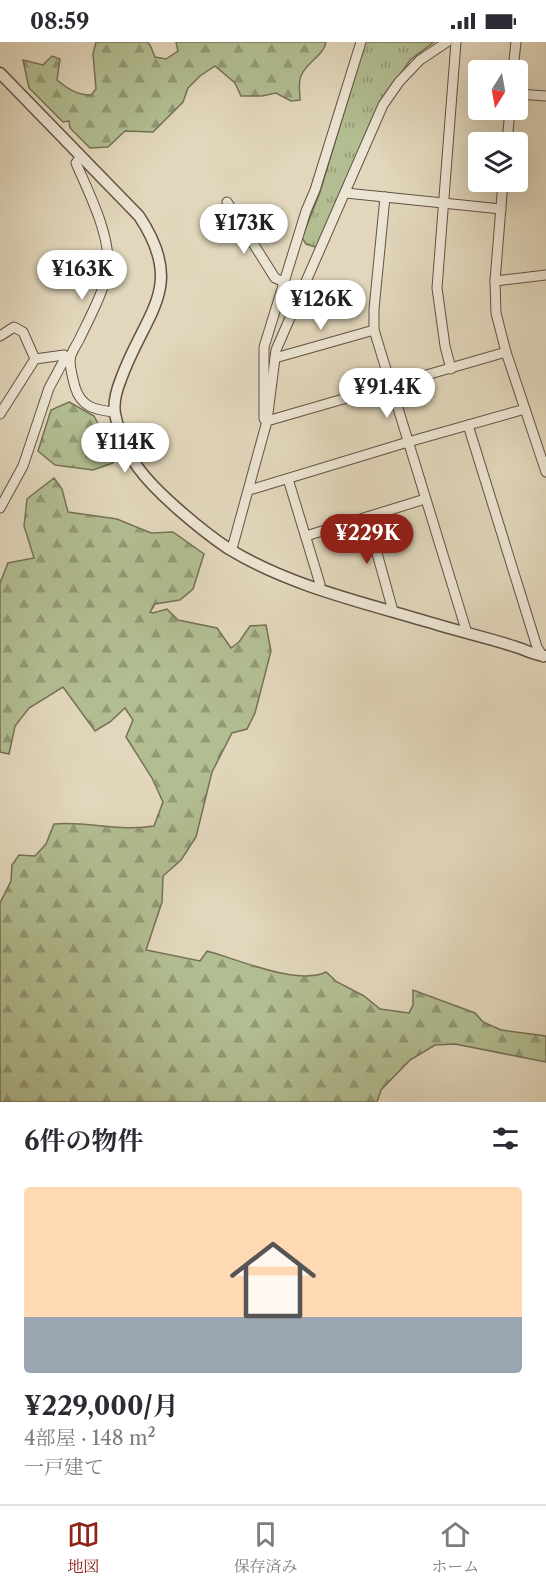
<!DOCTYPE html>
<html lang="ja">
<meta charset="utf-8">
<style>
:root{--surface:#fff;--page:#f7f7f7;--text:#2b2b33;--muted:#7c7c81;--line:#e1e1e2;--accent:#8f2418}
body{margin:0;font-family:"Libre Caslon Text","Noto Serif JP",serif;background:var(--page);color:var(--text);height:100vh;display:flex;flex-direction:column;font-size:22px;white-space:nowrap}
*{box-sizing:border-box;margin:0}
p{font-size:20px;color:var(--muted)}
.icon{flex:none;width:33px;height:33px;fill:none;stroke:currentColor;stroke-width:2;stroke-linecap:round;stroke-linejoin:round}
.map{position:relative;height:1060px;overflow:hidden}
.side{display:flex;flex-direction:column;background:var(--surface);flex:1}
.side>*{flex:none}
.needle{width:39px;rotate:191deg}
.tools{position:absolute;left:468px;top:18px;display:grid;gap:12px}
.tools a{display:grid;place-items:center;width:60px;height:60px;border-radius:6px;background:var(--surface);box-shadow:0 6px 24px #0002;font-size:30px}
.price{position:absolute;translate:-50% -51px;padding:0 14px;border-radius:21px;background:#fff;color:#222;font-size:20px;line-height:39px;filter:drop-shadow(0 2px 3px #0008)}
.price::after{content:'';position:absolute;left:50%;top:36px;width:18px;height:14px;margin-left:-9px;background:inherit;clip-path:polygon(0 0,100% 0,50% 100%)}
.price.on{background:var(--accent);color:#fff}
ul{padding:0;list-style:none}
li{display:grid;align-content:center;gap:12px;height:318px;padding:0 24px}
li span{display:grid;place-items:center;height:186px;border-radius:6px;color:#555}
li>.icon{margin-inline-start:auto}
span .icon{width:108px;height:108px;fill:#fffc;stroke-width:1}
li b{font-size:26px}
h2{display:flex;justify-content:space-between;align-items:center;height:72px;padding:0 24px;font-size:26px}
.status{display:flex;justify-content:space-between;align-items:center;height:42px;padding:0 30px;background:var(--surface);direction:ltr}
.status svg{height:16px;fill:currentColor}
.dock{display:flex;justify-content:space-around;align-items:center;height:84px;border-top:2px solid var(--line);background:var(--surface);font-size:16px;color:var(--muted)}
.dock a{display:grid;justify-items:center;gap:3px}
.dock .on{color:var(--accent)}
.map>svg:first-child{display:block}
</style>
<div class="status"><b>08:59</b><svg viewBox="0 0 49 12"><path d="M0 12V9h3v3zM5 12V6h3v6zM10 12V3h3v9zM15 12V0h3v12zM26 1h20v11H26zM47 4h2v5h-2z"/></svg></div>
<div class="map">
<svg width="546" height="1060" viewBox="0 0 546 1060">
<defs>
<pattern id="grass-tufts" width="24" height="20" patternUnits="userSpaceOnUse" patternTransform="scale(1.5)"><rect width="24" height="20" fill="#b2be92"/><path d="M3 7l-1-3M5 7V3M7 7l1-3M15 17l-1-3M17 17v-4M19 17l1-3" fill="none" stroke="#929a76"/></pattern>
<pattern id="forest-firs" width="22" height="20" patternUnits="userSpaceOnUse" patternTransform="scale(1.5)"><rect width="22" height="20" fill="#b2be92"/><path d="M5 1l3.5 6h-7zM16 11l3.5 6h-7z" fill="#929a76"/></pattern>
</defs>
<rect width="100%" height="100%" fill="#e2d7bc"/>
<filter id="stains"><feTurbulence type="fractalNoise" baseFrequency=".00333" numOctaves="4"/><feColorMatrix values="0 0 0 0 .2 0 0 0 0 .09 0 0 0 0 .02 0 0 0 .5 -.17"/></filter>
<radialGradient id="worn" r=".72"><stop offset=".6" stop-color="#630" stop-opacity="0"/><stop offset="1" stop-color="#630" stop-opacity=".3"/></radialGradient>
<path fill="url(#grass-tufts)" stroke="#767156" stroke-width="1.5" d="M365,0H434L410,18L380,63L343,149L316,205L306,202L302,196L320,150Z"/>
<g fill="url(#forest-firs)" stroke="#767156" stroke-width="1.5">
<path d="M96,0H147L150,3L155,15L166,17L178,9L176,0H326C324,14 306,20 301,34C298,40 300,51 300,58L291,59L276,51L262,54H241L235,41L215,24L200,34L188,46L183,60L153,90L125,89L108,105L90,106L70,86L69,79L63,80L29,46L23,18L43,23L52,14L60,17L57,38C68,47 77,53 91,53L96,47L93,12Z"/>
<path d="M69,360L94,374L115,414L113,421L93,428L55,423L38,409L51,368Z"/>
<path d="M54,436L62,447L68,470L117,477L151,491L173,490L204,512L193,547L180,558L155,562L150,570L153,571L167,567L178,578L217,586L231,606L239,600L250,584L266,583L271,609L255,671L247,687L232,691L212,730L196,795L181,818L163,834L162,860L146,908L200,919L207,909C237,917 298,944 326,930L337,940L364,954L380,967L409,971L413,963V948L475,971L483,980L501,988L546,994V1020L455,1002L435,1003L410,1018L381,1048L377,1060H0V861L11,839L12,823L19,813L35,814L46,802L54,782C88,779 121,790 154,784L163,760L152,736L126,695L133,678L125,666L110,680L95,689L63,645L29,666L15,684L9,712L0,710V541L8,521L34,516L24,484L27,457Z"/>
</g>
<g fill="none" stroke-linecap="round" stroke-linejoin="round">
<g stroke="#645143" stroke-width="11">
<g id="minor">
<path d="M361,0L315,148L306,169L264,305V377L267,379L506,310"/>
<path d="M513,28L516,0"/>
<path d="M518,52L546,54"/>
<path d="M507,100L510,68"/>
<path d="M81,114L76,121C89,151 110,192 108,225C106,246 88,279 79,298C76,304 70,312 70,318C70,327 73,337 75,345C81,365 95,368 114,370"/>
<path d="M503,140L495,239L496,271L506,310L546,430"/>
<path d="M346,151L501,167"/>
<path d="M385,155L374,267V288L467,591"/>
<path d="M227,160L275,236L284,240"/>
<path d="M495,239L546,233"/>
<path d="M0,294L14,285L23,290L35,317"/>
<path d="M275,316L374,288"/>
<path d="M451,327L445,304L437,246L456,0"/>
<path d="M0,372L35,317L64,313L70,317"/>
<path d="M468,383L537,605L543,615"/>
<path d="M288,437L320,542L319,547"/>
<path d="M249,447H253L408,400L525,367"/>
<path d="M0,466L23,424L49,346L64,318L70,317"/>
<path d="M367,475L393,569"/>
<path d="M306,494L425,457"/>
<path d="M230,507L233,503L267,379L276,308L383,63L399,40L420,18L447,0"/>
</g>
</g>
<g stroke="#645143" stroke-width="13">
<path id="tertiary" d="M0,31L139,174C187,246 145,270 121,337C117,347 113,361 115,372C123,415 147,440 179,468C195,482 211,495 229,507C293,546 370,562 442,584C466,591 492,597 516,605C526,608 536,614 546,614"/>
</g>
<use href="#minor" stroke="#ece5d3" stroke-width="9"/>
<use href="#tertiary" stroke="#ece5d3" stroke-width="10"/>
</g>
<rect width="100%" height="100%" filter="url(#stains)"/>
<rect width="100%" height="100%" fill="url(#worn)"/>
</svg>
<div class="tools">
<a><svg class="needle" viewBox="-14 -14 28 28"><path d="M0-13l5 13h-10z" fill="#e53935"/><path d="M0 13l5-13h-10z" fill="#7c7c81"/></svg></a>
<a><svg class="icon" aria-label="layers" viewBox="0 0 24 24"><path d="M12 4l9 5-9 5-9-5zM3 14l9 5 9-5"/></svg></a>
</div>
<b class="price" style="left:244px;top:213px">¥173K</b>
<b class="price" style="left:82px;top:259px">¥163K</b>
<b class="price" style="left:321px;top:289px">¥126K</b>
<b class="price" style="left:387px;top:377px">¥91.4K</b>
<b class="price" style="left:125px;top:432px">¥114K</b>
<b class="price on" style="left:367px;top:523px">¥229K</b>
</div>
<section class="side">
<h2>6件の物件<svg class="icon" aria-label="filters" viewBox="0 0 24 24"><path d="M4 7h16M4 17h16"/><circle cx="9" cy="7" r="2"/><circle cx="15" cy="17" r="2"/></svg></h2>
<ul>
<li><span style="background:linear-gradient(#ffd9b3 70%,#9aa5b1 0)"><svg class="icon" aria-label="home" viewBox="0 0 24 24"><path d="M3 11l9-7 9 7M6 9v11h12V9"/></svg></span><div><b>¥229,000/月</b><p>4部屋 · 148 m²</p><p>一戸建て</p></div></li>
</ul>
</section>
<nav class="dock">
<a class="on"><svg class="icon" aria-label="map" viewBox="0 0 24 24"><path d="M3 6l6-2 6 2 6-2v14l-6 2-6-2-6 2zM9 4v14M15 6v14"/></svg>地図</a>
<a><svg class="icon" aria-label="saved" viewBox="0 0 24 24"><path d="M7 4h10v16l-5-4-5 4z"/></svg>保存済み</a>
<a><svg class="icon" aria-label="home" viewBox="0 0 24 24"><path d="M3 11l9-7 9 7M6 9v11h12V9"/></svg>ホーム</a>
</nav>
